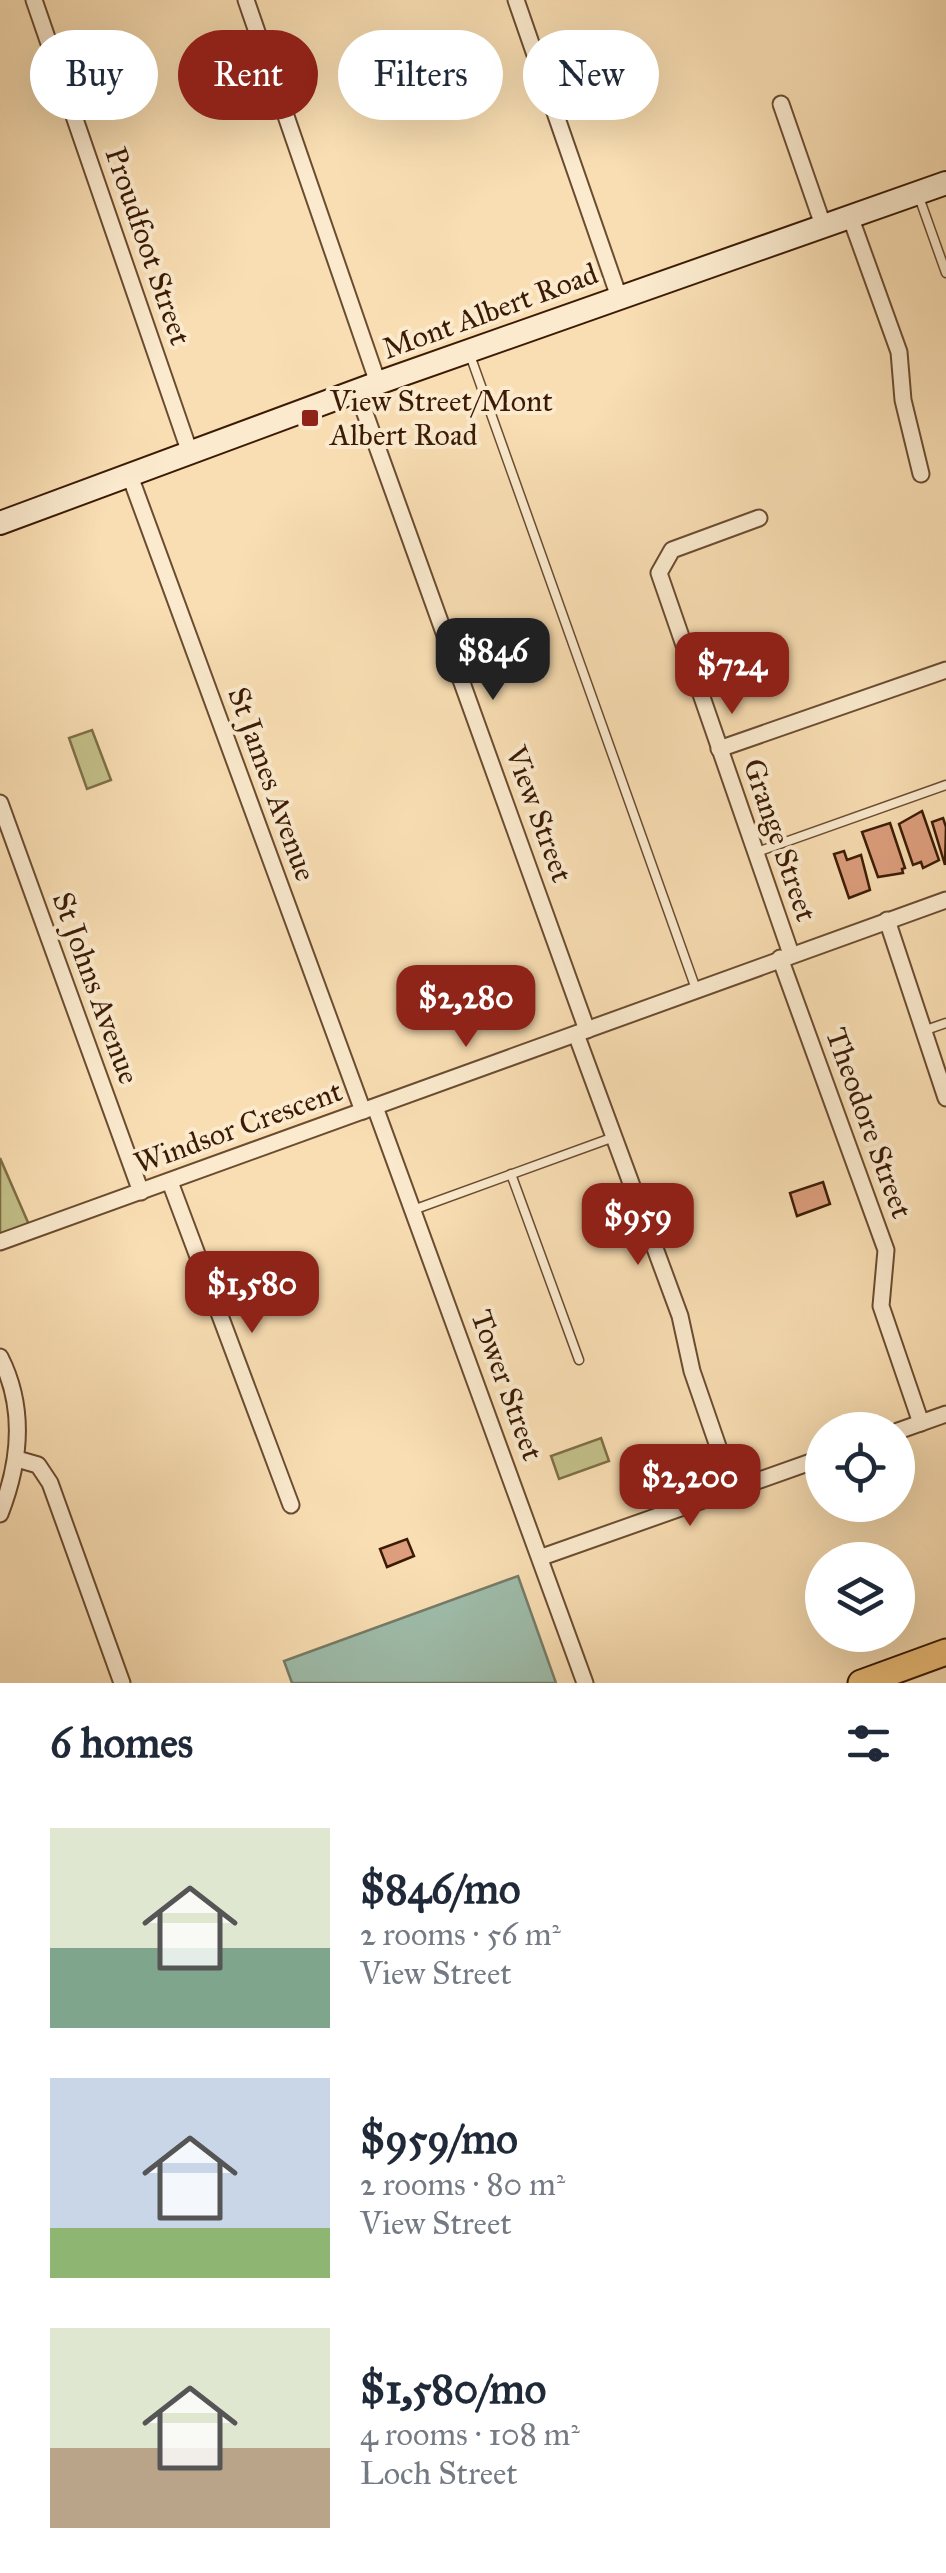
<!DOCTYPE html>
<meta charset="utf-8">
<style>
:root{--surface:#fff;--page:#f2f2f3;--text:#1f2937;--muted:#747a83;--accent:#8f2418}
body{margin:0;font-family:"IM FELL Great Primer",serif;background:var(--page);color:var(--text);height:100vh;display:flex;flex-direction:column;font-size:38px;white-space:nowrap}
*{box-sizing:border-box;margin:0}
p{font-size:32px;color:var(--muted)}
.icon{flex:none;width:55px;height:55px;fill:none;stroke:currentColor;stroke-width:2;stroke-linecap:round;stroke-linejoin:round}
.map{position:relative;height:1683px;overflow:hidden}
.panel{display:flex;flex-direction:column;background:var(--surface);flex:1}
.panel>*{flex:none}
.banner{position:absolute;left:30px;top:30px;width:888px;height:90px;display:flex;gap:20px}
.fabs{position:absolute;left:805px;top:1412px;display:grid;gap:20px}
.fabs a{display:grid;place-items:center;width:110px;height:110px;border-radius:50%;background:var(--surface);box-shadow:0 10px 40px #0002;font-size:50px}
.price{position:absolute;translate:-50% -85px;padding:0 22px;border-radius:20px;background:var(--accent);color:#fff;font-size:32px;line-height:65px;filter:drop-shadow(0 2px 5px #0008)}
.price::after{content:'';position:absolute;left:50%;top:60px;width:30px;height:22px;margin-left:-15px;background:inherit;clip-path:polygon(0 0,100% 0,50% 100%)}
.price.selected{background:#222;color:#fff}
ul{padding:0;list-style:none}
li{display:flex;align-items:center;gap:30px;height:250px;padding:0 50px}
li span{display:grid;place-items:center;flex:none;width:280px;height:200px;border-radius:0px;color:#555}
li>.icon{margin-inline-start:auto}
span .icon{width:120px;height:120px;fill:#fffc;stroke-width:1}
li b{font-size:42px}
h2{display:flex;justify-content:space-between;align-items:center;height:120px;padding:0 50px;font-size:42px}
.pill{padding:0 35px;border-radius:45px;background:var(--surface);box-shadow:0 10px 40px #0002;font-size:35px;line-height:90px}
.pill.selected{background:var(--accent);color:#fff}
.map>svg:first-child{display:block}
</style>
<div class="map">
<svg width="946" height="1683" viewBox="0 0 946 1683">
<rect width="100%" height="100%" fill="#f9deb3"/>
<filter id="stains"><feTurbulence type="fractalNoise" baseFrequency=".002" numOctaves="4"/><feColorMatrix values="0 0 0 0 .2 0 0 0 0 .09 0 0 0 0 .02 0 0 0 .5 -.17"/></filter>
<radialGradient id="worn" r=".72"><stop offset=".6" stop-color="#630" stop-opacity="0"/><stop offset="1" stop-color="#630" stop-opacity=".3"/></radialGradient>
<g fill="#c3c089" stroke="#7f6e47" stroke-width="2.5">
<path d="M92,730L111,780L87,789L69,738Z"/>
<path d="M0,1158L30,1227L0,1238Z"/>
<path d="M601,1438L609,1461L559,1479L551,1456Z"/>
</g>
<path fill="#9ebcaa" stroke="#767c68" stroke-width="2.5" d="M518,1576L556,1683H292L284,1661Z"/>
<g fill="#dd9e7d" stroke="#3b1b05" stroke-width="2.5">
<path d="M922,811L939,860L923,868L921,862L913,865L899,824Z"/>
<path d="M943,818L946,827L945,865L932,822Z"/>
<path d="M890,823L905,868L902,869L903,873L878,877L862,832Z"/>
<path d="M844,851L847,860L861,855L870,890L849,898L834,854Z"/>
<path d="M823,1182L830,1204L797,1216L790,1193Z"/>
<path d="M407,1539L414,1556L387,1567L380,1549Z"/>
</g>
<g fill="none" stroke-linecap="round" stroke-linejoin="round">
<g stroke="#6a4c30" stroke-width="11">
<g id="service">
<path d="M919,197L946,273"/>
<path d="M470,355L696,989"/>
<path d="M757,852L946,785"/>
<path d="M923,1031L946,1023"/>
<path d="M511,1174L579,1360"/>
<path d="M413,1210L614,1137"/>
</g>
</g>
<g stroke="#6a4c30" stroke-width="19">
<g id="minor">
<path d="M34,0L190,453"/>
<path d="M246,0L378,383"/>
<path d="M516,0L619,297"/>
<path d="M781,104L823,225"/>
<path d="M850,216L899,352L903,400L921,474"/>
<path d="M357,391L587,1030"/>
<path d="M130,476L363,1111"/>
<path d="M759,518L672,550L659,573L791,954"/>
<path d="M719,749L946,670"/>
<path d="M0,803L141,1192"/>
<path d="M887,920L946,1098"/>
<path d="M780,958L886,1250L881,1306L921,1423"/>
<path d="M576,1034L680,1316L692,1371L733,1490"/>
<path d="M375,1107L585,1683"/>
<path d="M170,1182L291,1505"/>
<path d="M0,1242L946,900"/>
<path d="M0,1357C26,1408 20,1463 0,1514"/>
<path d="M898,1431L946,1414"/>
<path d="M17,1459L38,1465L50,1483L122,1683"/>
<path d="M542,1557L822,1458"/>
</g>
</g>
<g stroke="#3b1b05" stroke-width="26">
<path id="secondary" d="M0,523L378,383L946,183"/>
</g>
<g stroke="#3b1b05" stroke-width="29">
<path id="primary" d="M861,1683L946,1652"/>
</g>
<use href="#service" stroke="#fbeace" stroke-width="8"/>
<use href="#minor" stroke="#fbeace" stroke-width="15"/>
<use href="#secondary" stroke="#fbeace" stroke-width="22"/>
<use href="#primary" stroke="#ecbf7a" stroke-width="25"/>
</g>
<rect fill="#8f2418" stroke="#fbeace" stroke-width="4" x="300" y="408" width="20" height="20" rx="5"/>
<g text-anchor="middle" stroke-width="8" stroke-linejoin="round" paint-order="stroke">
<g font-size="30" fill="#3b1b05" stroke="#fbeace">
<text transform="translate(148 246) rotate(71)" y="10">Proudfoot Street</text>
<text transform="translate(490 311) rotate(-20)" y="10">Mont Albert Road</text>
<text transform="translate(272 784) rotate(70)" y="10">St James Avenue</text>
<text transform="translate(539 814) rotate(70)" y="10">View Street</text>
<text transform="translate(780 840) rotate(71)" y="10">Grange Street</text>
<text transform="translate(96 988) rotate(70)" y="10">St Johns Avenue</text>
<text transform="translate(869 1123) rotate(70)" y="10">Theodore Street</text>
<text transform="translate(238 1127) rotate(-20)" y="10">Windsor Crescent</text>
<text transform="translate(507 1385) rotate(70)" y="10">Tower Street</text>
</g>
<g font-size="30" fill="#3b1b05" stroke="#fbeace" text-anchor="start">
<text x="330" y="411">View Street/Mont<tspan x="330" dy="34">Albert Road</tspan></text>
</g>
</g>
<rect width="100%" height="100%" filter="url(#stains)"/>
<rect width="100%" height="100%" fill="url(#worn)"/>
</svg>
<div class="fabs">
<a><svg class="icon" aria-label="locate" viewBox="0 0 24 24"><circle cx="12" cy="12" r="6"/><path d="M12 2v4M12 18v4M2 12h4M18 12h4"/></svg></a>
<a><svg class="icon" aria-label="layers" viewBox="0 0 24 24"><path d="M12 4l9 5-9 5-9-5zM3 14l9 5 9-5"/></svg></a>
</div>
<b class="price selected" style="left:493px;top:703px">$846</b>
<b class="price" style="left:732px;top:717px">$724</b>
<b class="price" style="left:466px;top:1050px">$2,280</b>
<b class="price" style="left:638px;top:1268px">$959</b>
<b class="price" style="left:252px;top:1336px">$1,580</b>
<b class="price" style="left:690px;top:1529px">$2,200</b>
<div class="banner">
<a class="pill">Buy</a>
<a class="pill selected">Rent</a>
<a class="pill">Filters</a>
<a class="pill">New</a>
</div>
</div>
<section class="panel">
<h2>6 homes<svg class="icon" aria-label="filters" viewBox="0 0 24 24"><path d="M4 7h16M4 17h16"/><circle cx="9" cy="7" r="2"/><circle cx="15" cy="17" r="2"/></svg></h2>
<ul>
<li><span style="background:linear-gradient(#dfe7d0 60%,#7fa58c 0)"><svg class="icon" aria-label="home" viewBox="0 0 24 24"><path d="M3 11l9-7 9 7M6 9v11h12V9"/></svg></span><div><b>$846/mo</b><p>2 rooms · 56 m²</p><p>View Street</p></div></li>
<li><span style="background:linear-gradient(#c9d6e8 75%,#8fb573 0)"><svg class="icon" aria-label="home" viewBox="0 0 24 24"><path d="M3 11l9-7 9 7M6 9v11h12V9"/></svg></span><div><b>$959/mo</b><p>2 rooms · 80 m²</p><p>View Street</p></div></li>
<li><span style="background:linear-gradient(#dfe7d0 60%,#b9a48a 0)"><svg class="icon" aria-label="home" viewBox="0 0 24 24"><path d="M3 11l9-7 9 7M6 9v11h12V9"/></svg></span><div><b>$1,580/mo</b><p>4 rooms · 108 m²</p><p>Loch Street</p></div></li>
</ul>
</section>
